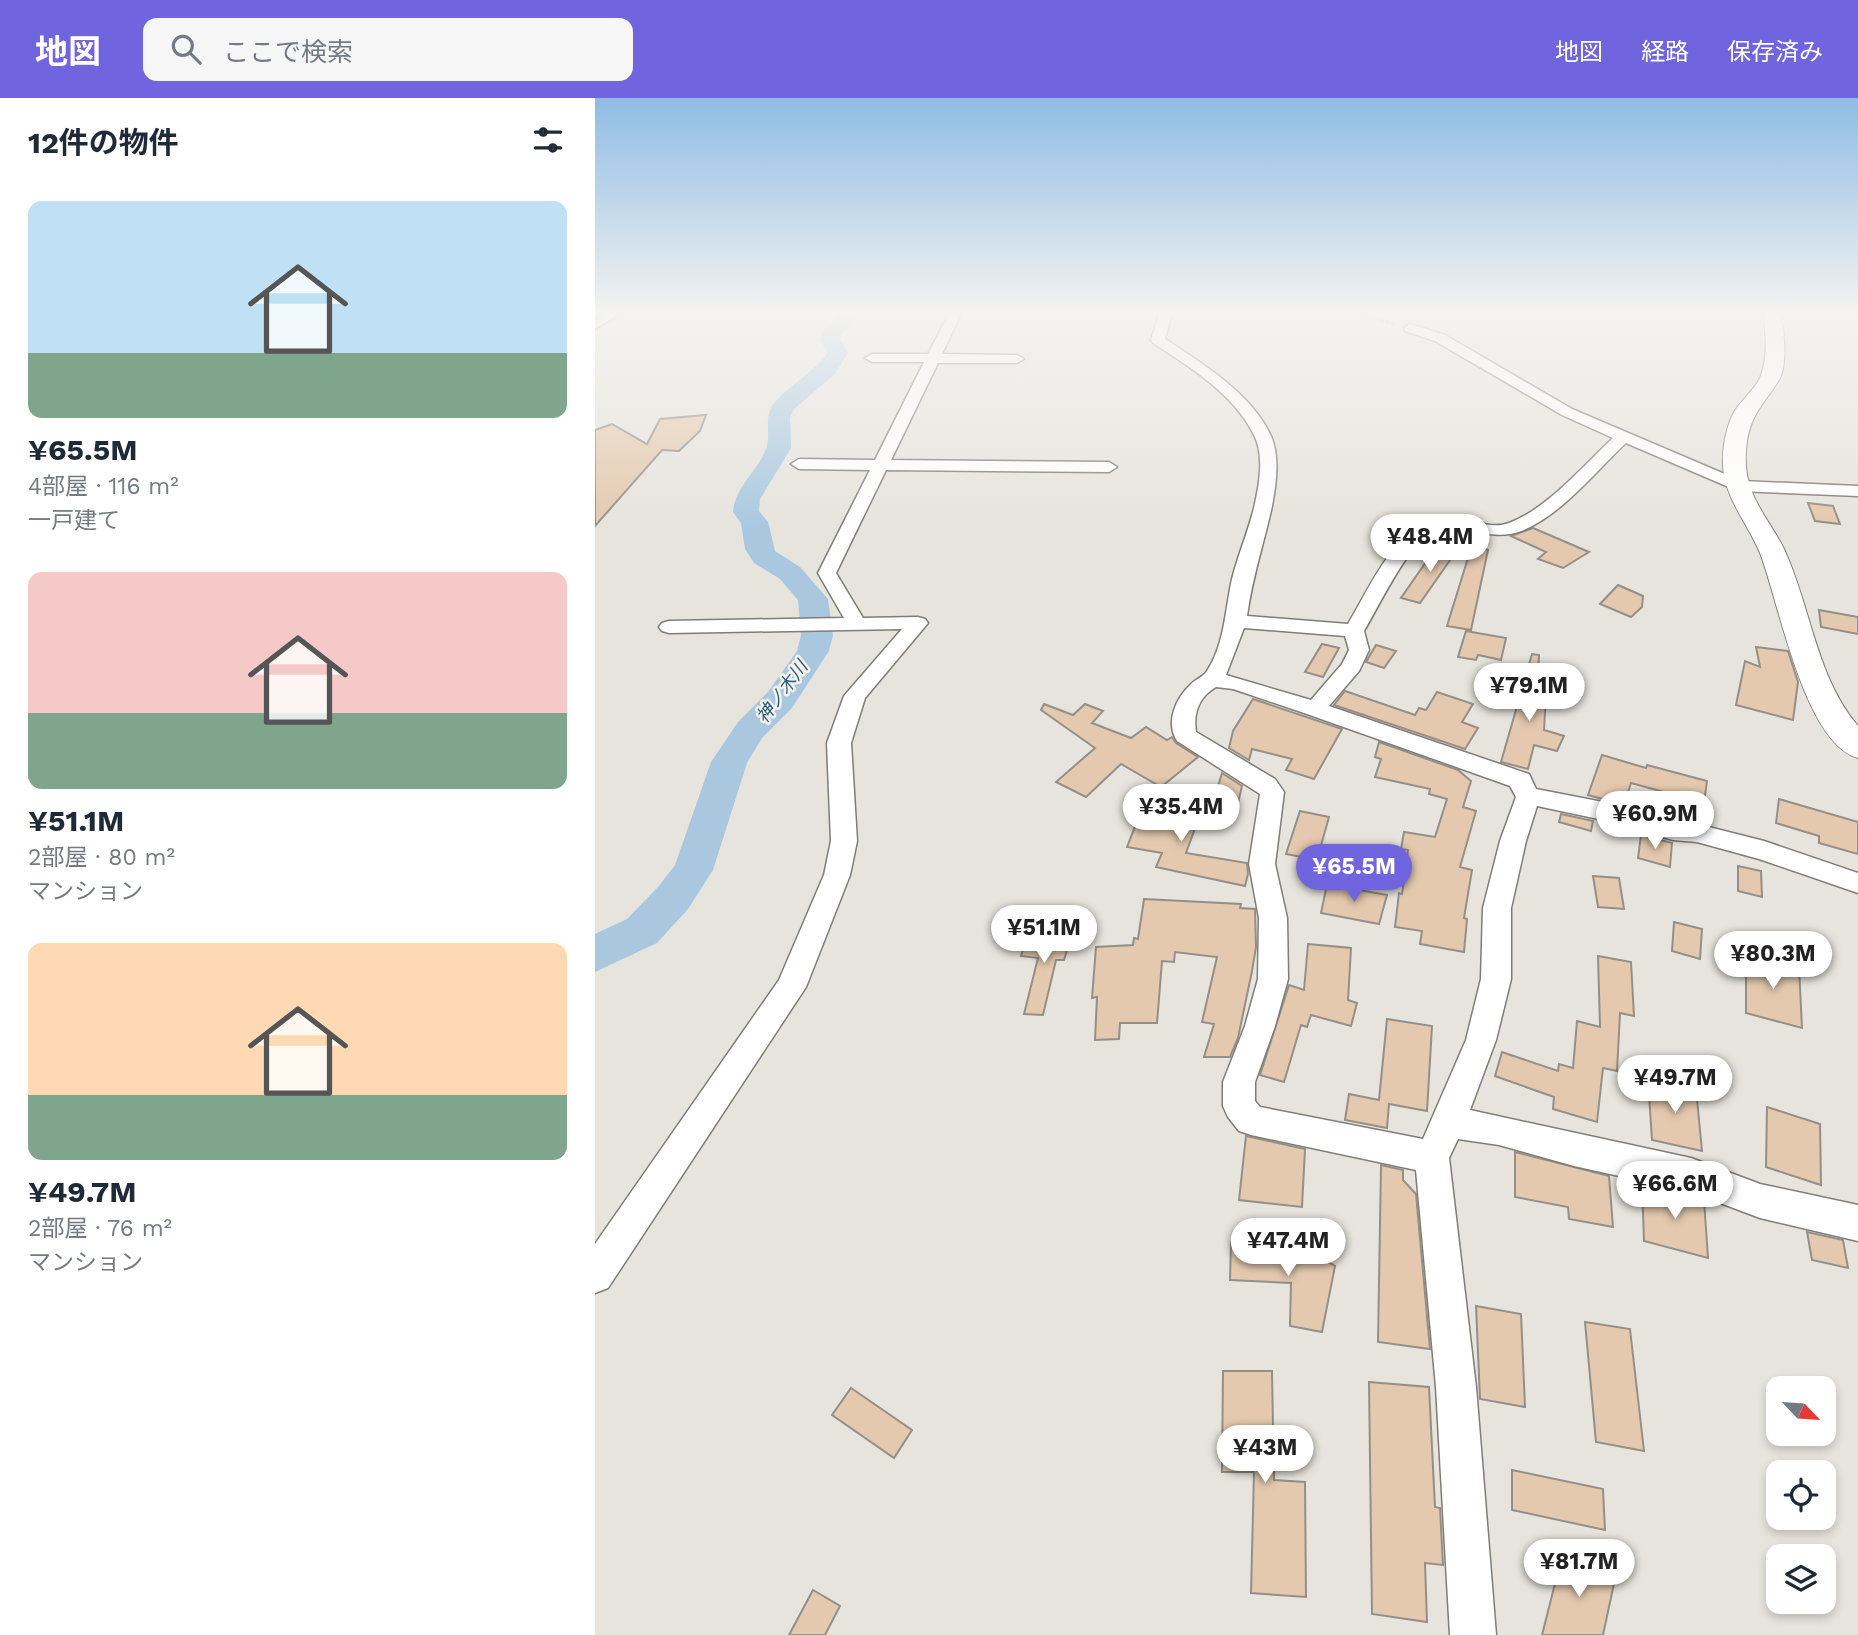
<!DOCTYPE html>
<html lang="ja">
<meta charset="utf-8">
<style>
:root{--surface:#fff;--page:#f6f6f7;--text:#1f2937;--muted:#747a83;--accent:#7164df}
body{margin:0;font-family:"Work Sans","Noto Sans JP",sans-serif;background:var(--page);color:var(--text);height:100vh;display:flex;flex-direction:column;font-size:26px;white-space:nowrap}
*{box-sizing:border-box;margin:0}
p{font-size:23px;color:var(--muted)}
.icon{flex:none;width:38px;height:38px;fill:none;stroke:currentColor;stroke-width:2;stroke-linecap:round;stroke-linejoin:round}
.map{position:relative;flex:1;overflow:hidden}
.side{display:flex;flex-direction:column;background:var(--surface);width:595px}
.side>*{flex:none}
.needle{width:46px;rotate:115deg}
.controls{position:absolute;left:1171px;top:1278px;display:grid;gap:14px}
.controls a{display:grid;place-items:center;width:70px;height:70px;border-radius:14px;background:var(--surface);box-shadow:0 4px 10px #0003;font-size:35px}
.price{position:absolute;translate:-50% -60px;padding:0 16px;border-radius:24px;background:#fff;color:#222;font-size:23px;line-height:46px;filter:drop-shadow(0 2px 4px #0008)}
.price::after{content:'';position:absolute;left:50%;top:42px;width:21px;height:16px;margin-left:-10px;background:inherit;clip-path:polygon(0 0,100% 0,50% 100%)}
.price.active{background:var(--accent);color:#fff}
ul{padding:0;list-style:none}
li{display:grid;align-content:center;gap:14px;height:371px;padding:0 28px}
li span{display:grid;place-items:center;height:217px;border-radius:14px;color:#555}
li>.icon{margin-inline-start:auto}
span .icon{width:126px;height:126px;fill:#fffc;stroke-width:1}
li b{font-size:30px}
h2{display:flex;justify-content:space-between;align-items:center;height:84px;padding:0 28px;font-size:30px}
header{display:flex;align-items:center;gap:42px;box-sizing:border-box;height:98px;padding:0 35px;background:var(--accent);color:#fff}
header strong{font-size:33px}
nav{display:flex;gap:38px;margin-inline-start:auto;font-size:24px}
.search{width:490px;height:63px;background:var(--page);display:flex;align-items:center;gap:18px;box-sizing:border-box;padding:0 24px;border-radius:14px;color:var(--muted);font-size:26px}
main{display:flex;flex:1;min-height:0}
.map>svg:first-child{display:block}
</style>
<header>
<strong>地図</strong>
<div class="search"><svg class="icon" aria-label="search" viewBox="0 0 24 24"><circle cx="10" cy="10" r="6"/><path d="M15 15l6 6"/></svg>ここで検索</div>
<nav><a>地図</a><a>経路</a><a>保存済み</a></nav>
</header>
<main>
<section class="side">
<h2>12件の物件<svg class="icon" aria-label="filters" viewBox="0 0 24 24"><path d="M4 7h16M4 17h16"/><circle cx="9" cy="7" r="2"/><circle cx="15" cy="17" r="2"/></svg></h2>
<ul>
<li><span style="background:linear-gradient(#bfe0f5 70%,#7fa58c 0)"><svg class="icon" aria-label="home" viewBox="0 0 24 24"><path d="M3 11l9-7 9 7M6 9v11h12V9"/></svg></span><div><b>¥65.5M</b><p>4部屋 · 116 m²</p><p>一戸建て</p></div></li>
<li><span style="background:linear-gradient(#f6c9c9 65%,#7fa58c 0)"><svg class="icon" aria-label="home" viewBox="0 0 24 24"><path d="M3 11l9-7 9 7M6 9v11h12V9"/></svg></span><div><b>¥51.1M</b><p>2部屋 · 80 m²</p><p>マンション</p></div></li>
<li><span style="background:linear-gradient(#ffd9b3 70%,#7fa58c 0)"><svg class="icon" aria-label="home" viewBox="0 0 24 24"><path d="M3 11l9-7 9 7M6 9v11h12V9"/></svg></span><div><b>¥49.7M</b><p>2部屋 · 76 m²</p><p>マンション</p></div></li>
</ul>
</section>
<div class="map">
<svg width="1263" height="1537" viewBox="0 0 1263 1537">
<rect width="100%" height="100%" fill="#e7e4dd"/>
<g fill="none" stroke-linecap="round" stroke-linejoin="round">
<path fill="#a9c8e0" fill-rule="evenodd" d="M242,214H261L260,223L247,235L245,242L253,255L240,276L199,311L195,320L196,350L165,401L164,413L173,424L180,453L205,469L233,501L238,537L234,553L197,610L167,640L152,665L118,772L93,811L62,845L0,874V836L32,821L63,789L80,767L116,664L143,624L173,594L202,553L206,537L203,502L185,481L159,465L150,451L146,425L138,414C140,389 162,374 171,351C177,335 167,320 180,304C196,286 218,275 233,255L225,242L231,229L241,221Z"/>
</g>
<g fill="#e4c9ae" stroke="#948f89" stroke-width="2">
<path d="M111,317L105,333L84,353L67,352L0,428V332L17,326L52,346L65,321Z"/>
<path d="M1213,405L1238,408L1245,426L1220,423Z"/>
<path d="M938,430L994,454L968,470L943,461L951,454L916,438Z"/>
<path d="M862,441L867,445L825,505L806,500L831,464L834,465Z"/>
<path d="M877,447L893,452L876,532L852,528Z"/>
<path d="M1023,487L1048,498L1047,509L1036,519L1005,506Z"/>
<path d="M1224,512L1263,519V536L1226,529Z"/>
<path d="M871,533L911,540L906,562L883,557L881,562L863,559Z"/>
<path d="M727,546L744,550L728,579L710,574Z"/>
<path d="M781,547L801,553L789,570L771,564Z"/>
<path d="M1161,549L1193,553L1203,584L1198,622L1141,607L1150,563L1165,569Z"/>
<path d="M937,556L944,557L942,593L951,597L949,632L969,638L962,653L939,647L933,671L906,664Z"/>
<path d="M750,593L820,617L824,610L831,612L842,594L878,606L867,624L883,630L870,651L739,607Z"/>
<path d="M658,601L747,631L719,681L691,672L697,661L657,651L654,662L634,650L638,633Z"/>
<path d="M449,606L478,617L490,606L508,613L497,625L536,640L551,629L572,642L577,639L581,645L603,659L566,689L526,666L491,699L461,684L500,650L446,612Z"/>
<path d="M784,644L863,672L876,683L868,709L881,713L865,769L877,772L869,820L872,821L869,854L825,846L827,833L800,829L804,795L807,796L813,752L806,751L809,734L840,739L852,701L834,696L835,691L780,679L786,661L780,659Z"/>
<path d="M1007,657L1051,670L1052,667L1112,683L1109,705L1036,685L1029,707L993,697Z"/>
<path d="M627,675L647,688L643,705L619,702Z"/>
<path d="M1184,701L1263,724V756L1224,745V738L1181,725Z"/>
<path d="M550,703L606,714L591,755L652,765L653,776L650,788L561,769L567,755L532,749Z"/>
<path d="M705,713L734,719L722,762L691,756Z"/>
<path d="M966,716L998,723L996,733L964,724Z"/>
<path d="M1046,737L1077,745L1075,769L1043,760Z"/>
<path d="M1143,768L1166,773L1167,799L1143,793Z"/>
<path d="M998,778L1024,780L1029,811L1003,809Z"/>
<path d="M732,786L792,797L784,826L726,815Z"/>
<path d="M549,801L646,806L645,810L660,811L661,849L657,873L643,940L635,959H609L619,926L607,924L622,859L580,854L579,864L567,863L562,925H525L524,941L500,942L502,899L497,900L501,849L538,847L539,840L543,841Z"/>
<path d="M1079,824L1107,831L1105,861L1077,853Z"/>
<path d="M434,832L477,836L469,862H461L448,917L429,916L443,860L426,858Z"/>
<path d="M713,846L756,850L753,902L762,905L756,928L716,917L712,929L706,927L689,984L665,977L694,887L709,892Z"/>
<path d="M1151,855L1204,869L1207,930L1151,915Z"/>
<path d="M1003,858L1036,864L1039,918L1025,915L1022,973L1008,970L1002,1024L958,1011L959,999L900,978L907,954L963,973L964,966L978,970L982,923L1005,929Z"/>
<path d="M792,921L837,928L832,1013L794,1006L792,1030L750,1022L754,996L784,1002Z"/>
<path d="M1053,981L1101,991L1107,1053L1057,1042Z"/>
<path d="M1172,1009L1225,1026L1226,1087L1171,1069Z"/>
<path d="M651,1038L710,1051L707,1109L644,1102Z"/>
<path d="M920,1054L1014,1078L1018,1129L974,1121L973,1109L920,1099Z"/>
<path d="M786,1067L808,1072V1082L821,1096L835,1251L783,1244Z"/>
<path d="M1047,1086L1109,1102L1113,1160L1049,1143Z"/>
<path d="M1212,1134L1248,1142L1253,1170L1217,1162Z"/>
<path d="M636,1144L684,1146V1150L715,1153L740,1168L727,1234L695,1228L696,1185L635,1182Z"/>
<path d="M881,1208L926,1216L930,1309L885,1301Z"/>
<path d="M990,1224L1035,1231L1049,1353L1001,1344Z"/>
<path d="M628,1273H677L679,1382L710,1384L711,1499L656,1495L659,1374H627Z"/>
<path d="M774,1284L834,1289L840,1409L845,1410L848,1467L830,1465L832,1524L777,1516Z"/>
<path d="M256,1290L317,1332L299,1360L237,1317Z"/>
<path d="M917,1372L1008,1391L1010,1432L917,1412Z"/>
<path d="M969,1450L1020,1481L1008,1537H947Z"/>
<path d="M218,1492L245,1508L230,1537H194Z"/>
</g>
<g fill="none" stroke-linecap="round" stroke-linejoin="round">
<g stroke="#7f7d76" stroke-width="3">
<g id="street">
<path d="M14,214H28L0,231V222Z"/>
<path d="M355,214H367L347,256L422,257L429,261L422,265H343L296,362L514,364L522,369L514,374L291,372L241,475L268,520L323,519L330,521L333,525L270,600L256,645L262,743L255,777L211,889L13,1190L0,1195V1146L184,882L229,777L236,743L232,645L249,598L307,531L74,535L67,533L64,529L67,525L74,523L249,520L223,475L275,372L204,371L196,366L204,361L280,362L329,264H277L270,260L277,256H333Z"/>
<path d="M565,214H577L570,241C607,265 657,296 676,338C685,359 681,386 677,408C669,445 657,480 652,518L753,526C775,490 806,415 856,419C874,421 896,432 914,425C952,411 989,367 1018,340L967,317L840,243L810,233L809,230L815,226L850,237L977,311L1146,383L1263,388V398L1143,393L1031,345C1000,374 968,415 929,432C907,441 888,435 865,431C857,430 847,428 839,432C814,444 784,508 769,533L774,552L764,573L734,608L934,676L941,691L1013,705L1078,724L1102,726L1169,743L1263,775V795L1164,761L1102,744L1078,742L1013,723L942,708L931,743L916,810V881L901,942L875,1012L1096,1060L1165,1086L1263,1107V1143L1165,1120L1096,1094L979,1068L904,1047L863,1041L854,1060L881,1289L901,1537H855L841,1289L821,1072L656,1037L644,1033L633,1019L628,1008V984L650,928L663,881L664,820L654,766L665,696L582,643C570,624 581,600 596,586C601,581 608,579 612,573C630,545 630,512 637,481C643,457 653,434 659,410C664,388 670,358 659,337C639,296 595,269 558,245L556,242ZM649,530L750,538L754,552L747,566L716,602L631,577ZM621,589L638,591L712,616L915,688L921,699L905,743L888,810L886,881L871,942L828,1041L665,1009L660,1003V984L680,928L693,881L692,820L680,766L689,694L680,681L601,634C598,615 604,599 621,589Z"/>
</g>
</g>
<g stroke="#7f7d76" stroke-width="2">
<path id="secondary" d="M1168,214H1185C1189,231 1193,267 1184,282C1170,305 1157,314 1152,343C1150,357 1150,371 1154,385C1160,408 1179,430 1189,451C1216,509 1221,579 1263,628V660C1209,645 1184,504 1165,455C1153,426 1129,399 1128,367C1127,349 1132,321 1144,307C1151,298 1163,287 1166,277C1173,258 1171,234 1168,214Z"/>
</g>
<path stroke="#908e89" stroke-width="2.5" stroke-dasharray="3.5 2" stroke-linecap="butt" d="M759,214L800,226"/>
<use href="#street" fill="#fff" fill-rule="evenodd"/>
<use href="#secondary" fill="#fff" fill-rule="evenodd"/>
</g>
<linearGradient id="sky" x2="0" y2="1"><stop stop-color="#8fbce5"/><stop offset="0.5" stop-color="#f4f3f0"/><stop offset="1" stop-color="#f4f3f0" stop-opacity="0"/></linearGradient>
<rect width="1263" height="429" fill="url(#sky)"/>
<g text-anchor="middle" stroke-width="5" stroke-linejoin="round" paint-order="stroke">
<g font-size="18" font-style="italic" fill="#2c5d7f" stroke="#f4f1ea">
<text transform="translate(187 594) rotate(-53)" y="6">神ノ木川</text>
</g>
</g>
</svg>
<div class="controls">
<a><svg class="needle" viewBox="-14 -14 28 28"><path d="M0-13l5 13h-10z" fill="#e53935"/><path d="M0 13l5-13h-10z" fill="#747a83"/></svg></a>
<a><svg class="icon" aria-label="locate" viewBox="0 0 24 24"><circle cx="12" cy="12" r="6"/><path d="M12 2v4M12 18v4M2 12h4M18 12h4"/></svg></a>
<a><svg class="icon" aria-label="layers" viewBox="0 0 24 24"><path d="M12 4l9 5-9 5-9-5zM3 14l9 5 9-5"/></svg></a>
</div>
<b class="price" style="left:835px;top:476px">¥48.4M</b>
<b class="price" style="left:934px;top:625px">¥79.1M</b>
<b class="price" style="left:586px;top:746px">¥35.4M</b>
<b class="price" style="left:1060px;top:753px">¥60.9M</b>
<b class="price active" style="left:759px;top:806px">¥65.5M</b>
<b class="price" style="left:449px;top:867px">¥51.1M</b>
<b class="price" style="left:1178px;top:893px">¥80.3M</b>
<b class="price" style="left:1080px;top:1017px">¥49.7M</b>
<b class="price" style="left:1080px;top:1123px">¥66.6M</b>
<b class="price" style="left:693px;top:1180px">¥47.4M</b>
<b class="price" style="left:670px;top:1387px">¥43M</b>
<b class="price" style="left:984px;top:1501px">¥81.7M</b>
</div>
</main>
